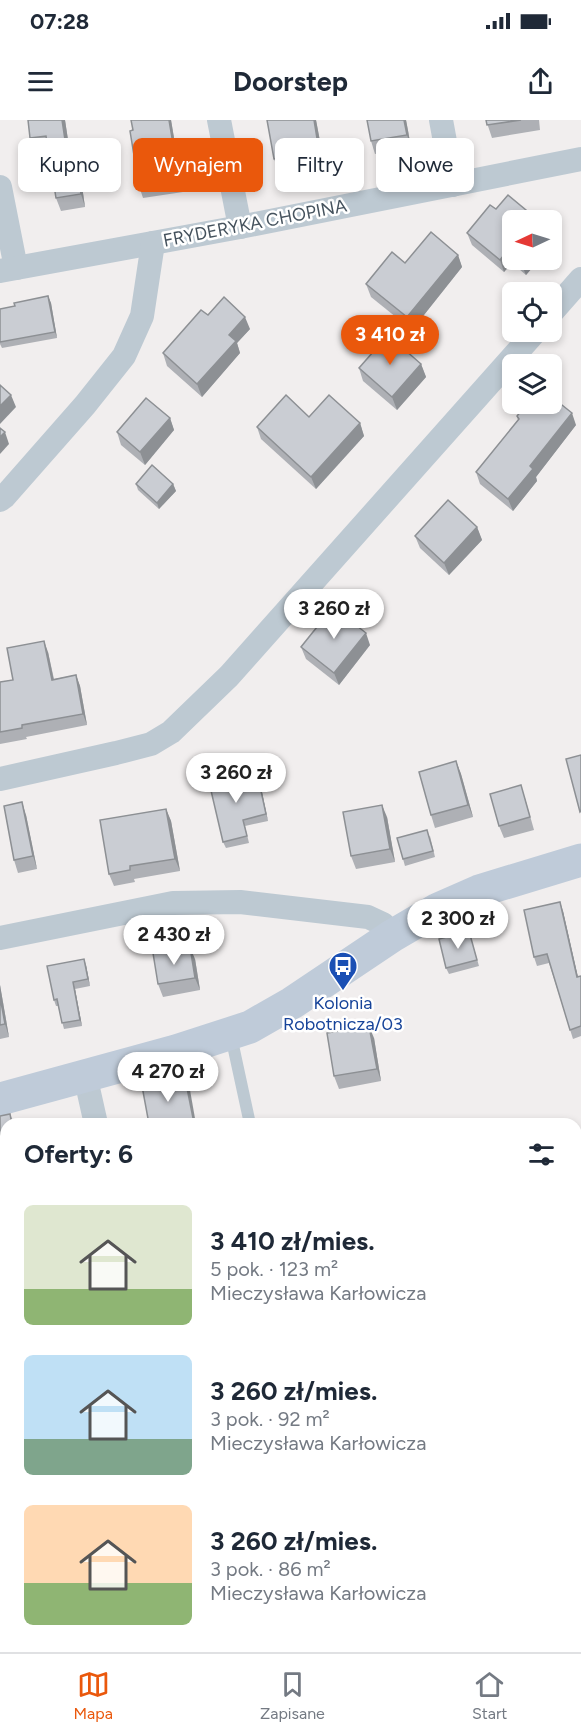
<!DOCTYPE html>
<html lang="pl">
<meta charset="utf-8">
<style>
:root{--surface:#fff;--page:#f6f6f7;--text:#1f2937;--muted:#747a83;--line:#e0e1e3;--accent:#ea580c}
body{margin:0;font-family:Figtree,sans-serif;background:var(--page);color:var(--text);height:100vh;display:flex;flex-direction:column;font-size:22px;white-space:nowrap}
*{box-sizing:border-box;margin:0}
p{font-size:20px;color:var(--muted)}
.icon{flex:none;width:33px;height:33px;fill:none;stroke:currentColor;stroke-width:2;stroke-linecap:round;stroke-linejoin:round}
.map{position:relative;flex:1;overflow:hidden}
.sheet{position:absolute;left:0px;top:998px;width:582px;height:536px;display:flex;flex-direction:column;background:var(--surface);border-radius:18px 18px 0 0;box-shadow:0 3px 9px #0003}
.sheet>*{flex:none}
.banner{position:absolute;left:18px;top:18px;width:546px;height:54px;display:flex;gap:12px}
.needle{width:39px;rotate:266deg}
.tools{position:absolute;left:502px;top:90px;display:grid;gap:12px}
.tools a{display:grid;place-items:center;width:60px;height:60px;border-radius:9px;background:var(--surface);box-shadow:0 3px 9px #0003;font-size:30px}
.price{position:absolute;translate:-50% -51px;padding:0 14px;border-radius:21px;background:#fff;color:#222;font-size:20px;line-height:39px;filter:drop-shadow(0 2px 3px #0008)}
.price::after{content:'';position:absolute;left:50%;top:36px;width:18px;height:14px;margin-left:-9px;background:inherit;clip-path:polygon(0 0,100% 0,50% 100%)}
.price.active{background:var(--accent);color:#fff}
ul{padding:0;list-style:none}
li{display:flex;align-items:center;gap:18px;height:150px;padding:0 24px}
li span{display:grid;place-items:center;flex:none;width:168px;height:120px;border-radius:9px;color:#555}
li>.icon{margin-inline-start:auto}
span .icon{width:72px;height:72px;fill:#fffc;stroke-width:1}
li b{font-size:26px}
h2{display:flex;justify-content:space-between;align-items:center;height:72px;padding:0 24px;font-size:26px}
.pill{padding:0 21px;border-radius:9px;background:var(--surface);box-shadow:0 3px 9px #0003;font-size:21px;line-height:54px}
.pill.active{background:var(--accent);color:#fff}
.status{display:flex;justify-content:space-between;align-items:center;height:42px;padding:0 30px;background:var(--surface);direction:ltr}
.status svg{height:16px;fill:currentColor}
header{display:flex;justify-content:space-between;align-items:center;height:78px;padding:0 24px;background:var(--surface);font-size:27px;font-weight:700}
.tabs{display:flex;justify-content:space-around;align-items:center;height:84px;border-top:2px solid var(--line);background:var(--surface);font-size:16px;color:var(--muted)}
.tabs a{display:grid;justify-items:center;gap:3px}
.tabs .active{color:var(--accent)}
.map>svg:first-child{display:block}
</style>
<div class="status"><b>07:28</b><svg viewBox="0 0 49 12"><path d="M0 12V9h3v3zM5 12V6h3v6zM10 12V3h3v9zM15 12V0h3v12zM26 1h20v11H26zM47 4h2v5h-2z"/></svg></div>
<header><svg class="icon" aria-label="menu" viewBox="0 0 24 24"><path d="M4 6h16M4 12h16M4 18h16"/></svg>Doorstep<svg class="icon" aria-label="share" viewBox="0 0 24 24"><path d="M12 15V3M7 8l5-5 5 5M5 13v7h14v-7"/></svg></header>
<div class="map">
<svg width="581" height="1532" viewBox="0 0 581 1532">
<rect width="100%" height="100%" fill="#f1eeee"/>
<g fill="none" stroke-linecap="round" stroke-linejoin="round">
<path stroke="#bdc9d2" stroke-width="12" d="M231,916L250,1004"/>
<g stroke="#bdc9d2" stroke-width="24">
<path d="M219,0L240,107"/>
<path d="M441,0L453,65"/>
<path d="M0,67L16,148"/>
<path d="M0,151L240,107L581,39"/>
<path d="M552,192L581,159"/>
<path d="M0,380L4,377L85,285L124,236L142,196L153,123"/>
<path d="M0,659L116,633L151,624L171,612L229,556L535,212"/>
<path d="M0,818L173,783L240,782L368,797L383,804L392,816"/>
<path d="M85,955L96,1004"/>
<path d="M0,1296L6,1295"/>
<path d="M128,1527L129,1532"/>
<path d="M80,1532L106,1527"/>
</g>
<path stroke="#bfcbd9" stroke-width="33" d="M0,979L176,931L250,907L292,883L392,816L438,789L479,771L581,740"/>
</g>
<g fill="#aeb0b5">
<path d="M28,0H65L71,40L80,52L85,87L61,91L56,78L48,29L35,31L30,18Z"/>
<path d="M171,0L183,72L143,78L139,66Z"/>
<path d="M267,0H316L324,43L279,51L274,39Z"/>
<path d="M406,0L411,27L375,34L371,21Z"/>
<path d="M486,0H539L540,10L492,18Z"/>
<path d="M496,89L513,100V140H539L526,155L512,143L504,152L472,125L467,113Z"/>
<path d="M458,135L462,147L412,210L371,177L366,164L405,143Z"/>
<path d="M48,176L51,183L57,218L2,228L0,224V189L15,186Z"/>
<path d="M208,195L250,209L237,223L240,233L202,277L167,246L163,233Z"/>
<path d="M421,244L426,257L397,290L363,261L359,248Z"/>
<path d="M517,296L576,305L536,357L537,361L513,391L480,364L476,352L518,300Z"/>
<path d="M309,297L360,303L364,316L316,369L261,319L257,307Z"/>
<path d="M170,298L174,310L145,345L121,325L117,312Z"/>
<path d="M136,364H173L176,371L159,389L138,370Z"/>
<path d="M477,407L482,420L449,455L420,428L415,416Z"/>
<path d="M370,525L339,565L306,539L301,527Z"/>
<path d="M48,532L54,559L76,555L80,566L87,605L26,617L27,619L0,624V562L13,560Z"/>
<path d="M456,641L461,654L473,697L435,708L431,695Z"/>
<path d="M242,661L260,663L268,701L245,706L249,723L226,728L223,722Z"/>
<path d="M525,678L534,710L504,718L499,706Z"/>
<path d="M166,689L171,701L180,751L134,759L135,762L114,766L109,754Z"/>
<path d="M26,695L37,749L18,753L14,740Z"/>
<path d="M387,697L395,742L356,749L351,736Z"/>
<path d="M430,716L435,737L405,746L403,739Z"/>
<path d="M563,791L578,857L581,856V916L573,919L549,843L537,846L534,837Z"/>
<path d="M469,811L479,846L449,854L446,848Z"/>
<path d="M195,839L200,870L163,877L158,864Z"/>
<path d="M86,845L90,866L75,869L82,906L64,909L58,886H56L54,880Z"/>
<path d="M0,865L9,917L0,919Z"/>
<path d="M374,918L381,961L339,969L334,956Z"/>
<path d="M10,994L14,1004H6V1040L0,1042V996Z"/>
<path d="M576,1084L581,1085V1148L576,1147Z"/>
<path d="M0,1152L6,1153V1199L0,1198Z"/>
<path d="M6,1311V1360L0,1361V1312Z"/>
<path d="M0,1441L6,1442V1490L0,1489Z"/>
</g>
<g fill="#8d9094">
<path d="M62,0H65L73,53L68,40Z"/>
<path d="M169,0H171L183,72L179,59Z"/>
<path d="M314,0H316L324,43L319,31Z"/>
<path d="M404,0H406L411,27L407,15Z"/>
<path d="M75,39L80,52L85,87L81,74Z"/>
<path d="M507,131L512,143L504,152L500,140Z"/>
<path d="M458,135L462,147L412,210L407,197Z"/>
<path d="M524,140H539L526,155L521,143Z"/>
<path d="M48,176L51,183L57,218L55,212Z"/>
<path d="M245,197L250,209L237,223L240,233L202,277L197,264L229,215Z"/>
<path d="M421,244L426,257L397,290L392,277Z"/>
<path d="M11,275L16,287L0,304V286Z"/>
<path d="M572,293L576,305L536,357L537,361L513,391L508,379L530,346Z"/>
<path d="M170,298L174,310L145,345L140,332Z"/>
<path d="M360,303L364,316L316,369L311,357Z"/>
<path d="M5,312L9,324L0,334V317Z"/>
<path d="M173,364L176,371L159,389L157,383Z"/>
<path d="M477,407L482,420L449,455L444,443Z"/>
<path d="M366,513L370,525L339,565L334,553Z"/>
<path d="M44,521L48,532L56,571L52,560Z"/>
<path d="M76,555L80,566L87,605L83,594Z"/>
<path d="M456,641L461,654L473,697L468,685Z"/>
<path d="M258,657L260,663L268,701L266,694Z"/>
<path d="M22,682L26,695L37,749L33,736Z"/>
<path d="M382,685L387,697L395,742L390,729Z"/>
<path d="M166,689L171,701L180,751L175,739Z"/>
<path d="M560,782L563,791L580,866L577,857Z"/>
<path d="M190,827L195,839L200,870L195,858Z"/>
<path d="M84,839L86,845L90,866L88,859Z"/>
<path d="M73,862L75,869L82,906L80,900Z"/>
<path d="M0,865L9,917L5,904L0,877Z"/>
<path d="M369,906L374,918L381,961L377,949Z"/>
<path d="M185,958L190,970L196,1004L194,1003Z"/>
<path d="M356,1527H363L362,1532H355Z"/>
</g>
<g fill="#cacdd3" stroke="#8d9094" stroke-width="1.5">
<path d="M28,0H62L68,40L75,39L81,74L56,78L46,16L30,18Z"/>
<path d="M131,0H169L179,59L139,66L130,11L133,10Z"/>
<path d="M267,0H314L319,31L274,39Z"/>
<path d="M367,0H404L407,15L371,21Z"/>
<path d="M486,0H521L487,5Z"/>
<path d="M508,75L538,100H513V136L507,131L500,140L467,113L490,85L496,89Z"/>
<path d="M431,112L458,135L407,197L366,164L392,132L405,143Z"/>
<path d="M48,176L55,212L0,222V189L15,186L14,183Z"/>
<path d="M224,177L245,197L229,215L236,221L197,264L163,233L201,190L208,195Z"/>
<path d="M388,215L421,244L392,277L359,248Z"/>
<path d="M0,265L11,275L0,286Z"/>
<path d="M286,275L309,297L329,275L360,303L311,357L257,307Z"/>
<path d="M552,277L572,293L530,346L533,349L508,379L476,352L519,299L517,296L527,284H552Z"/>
<path d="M146,278L170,298L140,332L117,312Z"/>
<path d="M0,308L5,312L0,317Z"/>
<path d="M152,345L173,364L157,383L136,364Z"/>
<path d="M448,380L477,407L444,443L415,416Z"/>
<path d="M333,487L366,513L334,553L301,527Z"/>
<path d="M44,521L52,560L76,555L83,594L22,605V608L0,612V562L13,560L7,528Z"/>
<path d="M581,635V691L580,692L566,639Z"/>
<path d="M456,641L468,685L431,695L419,652Z"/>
<path d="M240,654L241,661L258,657L266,694L243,700L247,716L223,722L209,662Z"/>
<path d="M521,665L530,697L499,706L490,674Z"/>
<path d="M22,682L33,736L14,740L4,686Z"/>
<path d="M382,685L390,729L351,736L343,692Z"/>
<path d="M166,689L175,739L130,746V750L109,754L100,700Z"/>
<path d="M427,710L433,731L403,739L397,718Z"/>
<path d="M560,782L577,857L581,856V906L570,910L547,834L534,837L524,790Z"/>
<path d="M469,811L477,840L446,848L439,819Z"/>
<path d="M190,827L195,858L158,864L153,833Z"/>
<path d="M84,839L88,859L73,862L80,900L62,903L57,879L54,880L47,846Z"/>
<path d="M0,877L5,904L0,905Z"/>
<path d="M369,906L377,949L334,956L327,913Z"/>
<path d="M185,958L194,1003L149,1004L142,966Z"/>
<path d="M10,994L12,1004H6V1027L0,1028V996Z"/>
<path d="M576,1084L581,1085V1137L576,1136Z"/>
<path d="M0,1152L6,1153V1187L0,1186Z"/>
<path d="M6,1311V1347L0,1348V1312Z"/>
<path d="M0,1441L6,1442V1478L0,1477Z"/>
<path d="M202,1527H269L270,1532H179V1531Z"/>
<path d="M318,1527H356L355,1532H317Z"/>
</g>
<defs>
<g id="bus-pin" transform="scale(1.5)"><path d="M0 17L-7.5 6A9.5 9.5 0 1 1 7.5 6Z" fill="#1a4fb4" stroke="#fff"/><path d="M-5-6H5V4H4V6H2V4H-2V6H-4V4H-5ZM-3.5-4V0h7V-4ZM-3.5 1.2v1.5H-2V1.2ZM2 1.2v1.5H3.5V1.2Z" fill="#fff"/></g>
</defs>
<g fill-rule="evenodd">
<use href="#bus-pin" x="343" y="846"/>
</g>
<g text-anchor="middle" stroke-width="5" stroke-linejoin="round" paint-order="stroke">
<g font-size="18" fill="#45525d" stroke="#fff">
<text transform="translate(255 103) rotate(-11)" y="6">FRYDERYKA CHOPINA</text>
</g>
<g font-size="18" fill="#164399" stroke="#fff">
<text x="343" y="889">Kolonia<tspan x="343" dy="21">Robotnicza/03</tspan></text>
</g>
</g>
</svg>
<div class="tools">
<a><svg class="needle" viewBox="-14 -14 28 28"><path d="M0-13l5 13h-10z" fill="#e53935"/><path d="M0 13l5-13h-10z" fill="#747a83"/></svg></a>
<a><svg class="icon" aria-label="locate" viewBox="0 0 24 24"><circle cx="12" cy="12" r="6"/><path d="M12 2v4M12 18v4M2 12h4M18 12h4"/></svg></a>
<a><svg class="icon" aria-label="layers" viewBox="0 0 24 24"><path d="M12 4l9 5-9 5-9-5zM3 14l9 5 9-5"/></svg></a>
</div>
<b class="price active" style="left:390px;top:246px">3 410 zł</b>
<b class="price" style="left:334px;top:520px">3 260 zł</b>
<b class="price" style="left:236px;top:684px">3 260 zł</b>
<b class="price" style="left:458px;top:830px">2 300 zł</b>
<b class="price" style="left:174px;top:846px">2 430 zł</b>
<b class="price" style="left:168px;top:983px">4 270 zł</b>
<div class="banner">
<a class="pill">Kupno</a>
<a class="pill active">Wynajem</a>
<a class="pill">Filtry</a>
<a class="pill">Nowe</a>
</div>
<section class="sheet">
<h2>Oferty: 6<svg class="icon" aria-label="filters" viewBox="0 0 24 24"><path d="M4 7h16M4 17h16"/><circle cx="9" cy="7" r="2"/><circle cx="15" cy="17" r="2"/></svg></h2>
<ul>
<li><span style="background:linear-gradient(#dfe7d0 70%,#8fb573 0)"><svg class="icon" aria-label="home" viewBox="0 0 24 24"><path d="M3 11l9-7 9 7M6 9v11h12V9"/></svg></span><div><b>3 410 zł/mies.</b><p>5 pok. · 123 m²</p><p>Mieczysława Karłowicza</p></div></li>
<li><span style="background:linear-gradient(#bfe0f5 70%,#7fa58c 0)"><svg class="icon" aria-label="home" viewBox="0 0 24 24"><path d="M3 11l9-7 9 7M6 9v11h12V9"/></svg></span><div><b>3 260 zł/mies.</b><p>3 pok. · 92 m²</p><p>Mieczysława Karłowicza</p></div></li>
<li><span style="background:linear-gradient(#ffd9b3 65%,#8fb573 0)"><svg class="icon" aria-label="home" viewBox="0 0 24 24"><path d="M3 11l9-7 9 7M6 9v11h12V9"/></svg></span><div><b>3 260 zł/mies.</b><p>3 pok. · 86 m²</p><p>Mieczysława Karłowicza</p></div></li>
</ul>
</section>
</div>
<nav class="tabs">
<a class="active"><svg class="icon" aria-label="map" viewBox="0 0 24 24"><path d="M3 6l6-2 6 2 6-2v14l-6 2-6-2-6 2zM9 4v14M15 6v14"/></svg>Mapa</a>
<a><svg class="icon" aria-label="saved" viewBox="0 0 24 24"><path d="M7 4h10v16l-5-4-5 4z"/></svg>Zapisane</a>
<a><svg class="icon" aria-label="home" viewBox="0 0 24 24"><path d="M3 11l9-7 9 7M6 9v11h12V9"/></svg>Start</a>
</nav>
